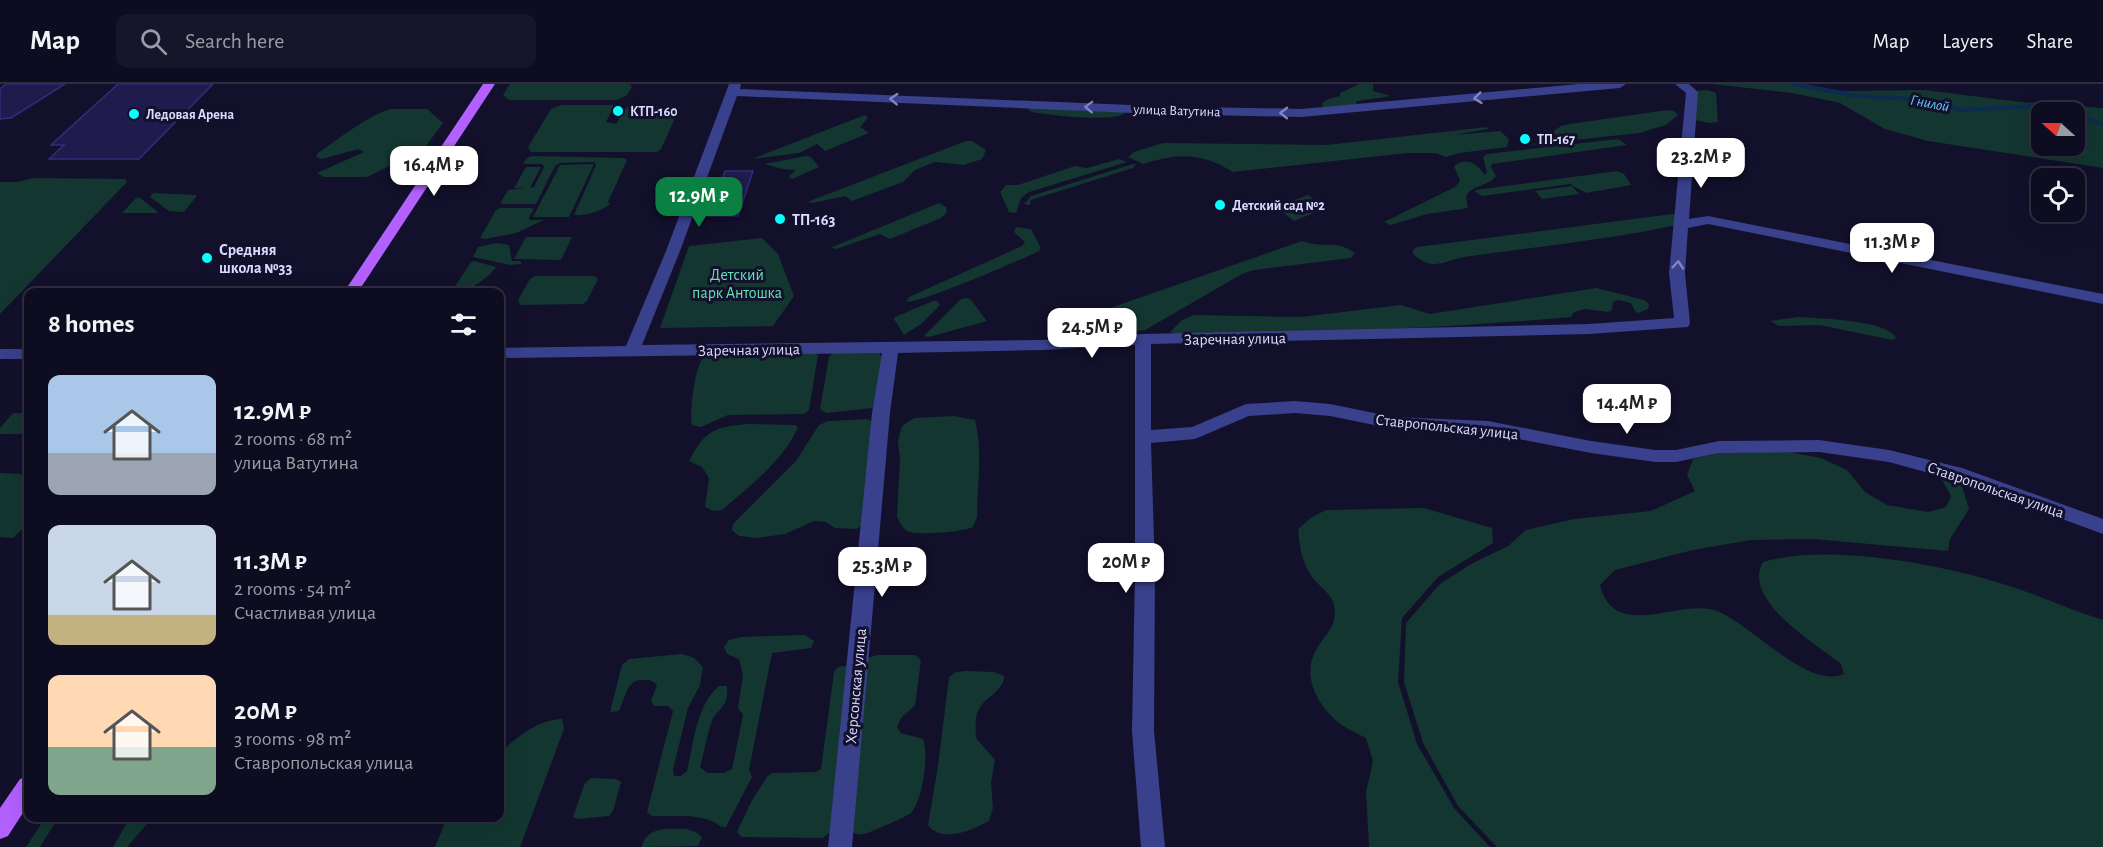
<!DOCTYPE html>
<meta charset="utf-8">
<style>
:root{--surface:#0e0c20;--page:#171529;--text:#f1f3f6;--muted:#9b9ba5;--line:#2e2c3e;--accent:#0b8043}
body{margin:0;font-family:"Alegreya Sans",sans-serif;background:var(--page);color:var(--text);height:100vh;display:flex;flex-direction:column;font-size:22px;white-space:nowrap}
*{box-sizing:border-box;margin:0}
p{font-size:20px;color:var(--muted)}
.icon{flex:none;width:33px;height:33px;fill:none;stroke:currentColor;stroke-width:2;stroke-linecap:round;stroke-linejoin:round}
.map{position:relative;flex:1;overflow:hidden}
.panel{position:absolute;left:24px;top:204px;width:480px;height:534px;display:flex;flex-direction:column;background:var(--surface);border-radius:12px;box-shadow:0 6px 24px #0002,0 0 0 2px var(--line)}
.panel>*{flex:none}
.needle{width:39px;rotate:291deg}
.controls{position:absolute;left:2031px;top:18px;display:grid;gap:12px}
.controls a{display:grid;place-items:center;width:54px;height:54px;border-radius:12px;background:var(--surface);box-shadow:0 6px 24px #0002,0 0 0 2px var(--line);font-size:30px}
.price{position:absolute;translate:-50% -51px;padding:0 14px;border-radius:12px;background:#fff;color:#222;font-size:20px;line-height:39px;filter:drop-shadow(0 2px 3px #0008)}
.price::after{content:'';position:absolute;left:50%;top:36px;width:18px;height:14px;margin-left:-9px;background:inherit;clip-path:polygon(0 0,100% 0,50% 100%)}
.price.selected{background:var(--accent);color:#fff}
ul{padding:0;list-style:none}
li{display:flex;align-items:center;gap:18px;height:150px;padding:0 24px}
li span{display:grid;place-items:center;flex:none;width:168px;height:120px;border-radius:12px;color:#555}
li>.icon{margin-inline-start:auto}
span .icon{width:72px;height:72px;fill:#fffc;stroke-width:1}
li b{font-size:26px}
h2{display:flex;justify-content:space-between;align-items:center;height:72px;padding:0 24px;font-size:26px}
header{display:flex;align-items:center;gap:36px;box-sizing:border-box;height:84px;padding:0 30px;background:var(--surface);border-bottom:2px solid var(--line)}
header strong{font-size:28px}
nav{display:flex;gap:33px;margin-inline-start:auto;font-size:21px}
.search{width:420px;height:54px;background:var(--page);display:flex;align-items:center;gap:15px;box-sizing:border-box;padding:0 21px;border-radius:12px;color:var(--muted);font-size:22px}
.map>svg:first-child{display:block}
</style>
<header>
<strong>Map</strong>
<div class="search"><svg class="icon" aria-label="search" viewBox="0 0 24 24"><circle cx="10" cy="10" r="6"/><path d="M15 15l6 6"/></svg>Search here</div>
<nav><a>Map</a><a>Layers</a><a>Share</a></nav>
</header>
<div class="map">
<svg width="2103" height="763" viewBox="0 0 2103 763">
<rect width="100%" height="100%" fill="#12102b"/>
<g fill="#133630" fill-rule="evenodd">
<path d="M510,0H630L632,3L626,12L616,16H509L503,11Z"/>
<path d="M1359,0H1373V7L1391,12L1358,17L1356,18L1358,22L1323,24L1322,20L1326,16L1340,12V9Z"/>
<path d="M1712,0H1805L1842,7L1925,6L2020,18L2103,24V84L1928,57L1885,45L1840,19L1792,9ZM2074,28V62H2042V28Z"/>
<path d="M1708,6L1716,9L1718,38L1709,39L1695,36L1696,7Z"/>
<path d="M561,21H613L614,22L606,38L616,40L627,23L631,21L680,23L661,65L657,68H531L528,63L551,25Z"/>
<path d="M1030,23L1124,27L1125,29C1113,39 1049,31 1032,28L1028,26Z"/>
<path d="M390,25H427L443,39L423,66L367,93H324L317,89L364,68L358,65L322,75L316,73L318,69C341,53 364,34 390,25Z"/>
<path d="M1667,26L1674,27L1678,31L1666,41L1639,49L1511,63L1547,58L1545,53L1561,42L1570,40Z"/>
<path d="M865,31L868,34L860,43L869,49L825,67L817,60L799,69L752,75Z"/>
<path d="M1487,43L1488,45L1454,51L1500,47L1509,55L1507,63L1460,69L1446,73L1435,69H1407L1233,88C1201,68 1178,69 1143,80L1128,73L1134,68L1163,59L1326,61Z"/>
<path d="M1618,55L1627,61L1492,80L1491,83L1496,92C1488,103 1473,100 1466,112L1468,124L1427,130L1391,141L1384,138L1455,103L1460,97L1454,82C1468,72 1477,80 1485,91L1487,89L1483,73L1487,70Z"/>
<path d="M966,57H972L986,66L982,75L964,81L935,78L915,86L903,98L852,117L845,112L813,119L807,118Z"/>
<path d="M532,72L624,74L627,76L608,118L610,120C602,127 585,132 574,131L596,81L594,78L560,79L555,82L536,120H502L501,118L508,106L534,103L544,83L542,80H523L527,74Z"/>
<path d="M806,72L811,73L819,83L792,95L789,92L796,86L783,85L764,80Z"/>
<path d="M1119,75L1127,78L1029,108L1021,114L1016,129L1009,128L1000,108L1006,101H1018L1075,82L1087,84Z"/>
<path d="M425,76L428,79C417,93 406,100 388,93Z"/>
<path d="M594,80L569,133H533L560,81Z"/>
<path d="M1133,80H1136L1133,84L1031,116L1030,121L1024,120L1031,112Z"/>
<path d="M526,83H541L530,104H514Z"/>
<path d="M1617,87L1624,90L1631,101L1586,109L1570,100L1482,112L1475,108L1476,106Z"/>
<path d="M33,94L125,95L127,98L0,230V98H18Z"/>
<path d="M1572,102L1579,110L1542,115L1535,107Z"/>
<path d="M153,109L196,111V113L184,128L169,127L150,113Z"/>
<path d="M1308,111L1326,124L1294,137L1276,123Z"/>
<path d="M136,114H140L158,128L157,129H122Z"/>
<path d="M939,119L946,123L947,128L941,134L890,155L880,150L836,165L830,164Z"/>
<path d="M500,124H531L534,125L529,133L530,136H544L516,149L485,155L480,154L496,126Z"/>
<path d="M1672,130L1677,131V141C1607,156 1535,163 1464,173C1444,177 1432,188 1413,170V166L1417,163Z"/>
<path d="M1016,143L1031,145L1041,164L1039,167C1021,176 919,220 906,218L909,213L1022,162L1025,158L1014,148Z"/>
<path d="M526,153H572L561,176L514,175Z"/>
<path d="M762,154L778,170L794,212L773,242L660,244L689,162Z"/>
<path d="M1302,157C1323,165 1336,155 1355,169L1351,174L1254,186L1242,190L1145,246L1078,253L1064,252L1059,249L1060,245L1073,237Z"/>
<path d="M496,159L509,161L512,177H520L522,180L510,181L473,173L478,163Z"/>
<path d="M474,177L496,183C484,198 467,209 447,208L454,204L471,178Z"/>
<path d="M535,192H594L598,195L587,217L583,220L520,221L518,216L530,195Z"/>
<path d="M1596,204L1644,216L1649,220L1648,225L1638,229L1635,227L1631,219L1618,216L1613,218L1612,226L1609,228L1585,225L1574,228L1571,233C1440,245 1308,249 1177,250L1170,248L1182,236L1194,231L1301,233L1401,221L1430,230Z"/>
<path d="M966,214L970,215L987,237L929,253L924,252L961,215Z"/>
<path d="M933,217H937L940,221L921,240L904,251L894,235L895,233Z"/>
<path d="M1797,233C1816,234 1889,236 1896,254L1892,256L1820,241L1779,242L1770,237Z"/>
<path d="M811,268L818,271L809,326L804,330L728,331L701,343L692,341C689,330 695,282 703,274C705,272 708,271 711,270Z"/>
<path d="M878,268L882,273L873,324L826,329L820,325L829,273L833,269Z"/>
<path d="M13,329H28V350H0V344Z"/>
<path d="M954,332L975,336C983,366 977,402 977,433L973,443C962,448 922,451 910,448C903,446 900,439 897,433L900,375L898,357L902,342L914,334Z"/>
<path d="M867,335L873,338L862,440L857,445L835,444L826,438L814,437L785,450L757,454L739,452L732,446L733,440L796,377L819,341L828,337Z"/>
<path d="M748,340L795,341L798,343C783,377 750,402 722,426L714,427L705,423L709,394L702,383L689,377C705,346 715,343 748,340Z"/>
<path d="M1731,366L1783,367L1821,374L1847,386L1865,408L1887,421L1928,428L1946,423L1951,412L1942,396L1945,392L1957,394L1963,405L1969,425L1950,455L1948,467L1813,455L1751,456L1693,466L1615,486L1600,501C1614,559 1681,513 1717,527C1751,540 1808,606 1844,590L1841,580C1816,560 1741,516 1763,478C1828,459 1939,480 2003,500C2037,510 2069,526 2103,536V763H1497L1458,722L1423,659L1404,598L1406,539L1440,500L1471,480L1508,462L1526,446L1574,435L1651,427L1695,407L1687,391L1693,375Z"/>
<path d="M0,389L21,390L22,394L28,397V439L13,454L0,453Z"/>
<path d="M1424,424L1492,444L1493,459L1438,493L1402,534L1398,598L1417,660L1454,724L1490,763H1369L1366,708L1373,677L1366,654C1357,649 1346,645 1338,638C1318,621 1301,592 1316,566C1326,549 1338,542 1334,521C1332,510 1319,502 1312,493C1301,477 1300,463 1298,445L1312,433L1326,426Z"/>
<path d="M805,551L814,557L811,564L772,569L749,686L752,693L726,743H721C705,728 673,733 652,732L647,728L673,627L668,622H654L651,617L657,601C652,596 650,596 643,596C626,595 626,613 619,627L610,628L622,581L629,575L682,570L694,574L703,583L700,601L688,624L673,686L674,692H681L687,687C694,659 696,621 719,602H727C729,627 716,623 711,640C706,654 704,669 700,683L707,689H724L732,685L743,631L738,624L743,591L739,575L727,570L724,563L729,556L741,553Z"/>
<path d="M877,571H915L921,576L915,621L901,634L897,643L901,649L923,655C929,670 923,716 911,729C908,732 869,749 864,750C860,751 857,750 854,749L849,743L868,574Z"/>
<path d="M846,582L851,586L830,748L823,754L742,753L737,748L751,718L767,693L772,689L816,688L821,685L834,588L838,583Z"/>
<path d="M967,587L994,588L1004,592C1004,607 985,613 979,625C974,633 976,645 976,654L995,676L991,698L993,724L989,737C972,746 942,760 928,741L938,682L949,593L956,588Z"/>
<path d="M562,635L564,645L520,763H435L447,734H500V668C519,653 536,636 562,635Z"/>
<path d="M591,694L616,695L621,698L613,727L609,732L577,735L573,733L585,699Z"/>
<path d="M45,734H58L40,763H26Z"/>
<path d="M130,734H152L127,763H113Z"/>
<path d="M686,745L696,748L702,753L698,762L642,763C646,742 669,745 686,745Z"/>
</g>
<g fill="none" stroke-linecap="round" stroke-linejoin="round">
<g stroke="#0b2c4f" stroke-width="4">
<path d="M1793,0L1856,12L1917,15L1962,26L2033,22L2067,28"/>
<path d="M2074,31L2103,40"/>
</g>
</g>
<g fill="#201b4d" stroke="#332c7a" stroke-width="1.5">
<path d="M6,0H65L11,34L0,35V5Z"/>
<path d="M118,0H213L139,75H49L64,61H51Z"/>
<path d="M725,87H753L738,132H709Z"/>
</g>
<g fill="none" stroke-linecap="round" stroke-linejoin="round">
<g fill="#39408c" fill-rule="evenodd">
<path d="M729,0H741L740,5L1155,22L1301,25L1579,0H1626L1620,4L1301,33L1155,30L737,12L680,167L642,261L1043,256L1143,250L1589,240L1674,234L1669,189L1686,9L1675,0H1689L1698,8L1689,135L1708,132L2103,210V220L1708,140L1688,144L1685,189L1690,239L1688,243L1589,250L1151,260V346L1192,343L1246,320L1295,317L1330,320L1394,333L1488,337L1591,357L1655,366H1676L1719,357L1819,356L1889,366L1962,384L2103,435V450L1958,397L1889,378L1819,368L1719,369L1676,378H1655L1591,369L1488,349L1394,345L1330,332L1295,329L1249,332L1195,355L1151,359L1155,487L1154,647L1165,763H1141L1132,647L1135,487V261L1043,266L898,269L890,329L852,763H828L872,329L882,269L500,274V264L626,262L666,167Z"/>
<rect x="0" y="265" width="28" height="10"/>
</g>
<g fill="#b261ff" fill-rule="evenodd">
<path d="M483,0H495L358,208H344Z"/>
<path d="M28,692V721L8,752L0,755V724L20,695Z"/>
</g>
</g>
<defs><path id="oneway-chevron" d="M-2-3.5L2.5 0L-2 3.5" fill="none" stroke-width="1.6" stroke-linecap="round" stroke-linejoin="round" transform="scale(1.5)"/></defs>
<g stroke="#8185c0">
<use href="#oneway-chevron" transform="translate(1478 14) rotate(174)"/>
<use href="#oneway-chevron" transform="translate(894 15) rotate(-177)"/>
<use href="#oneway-chevron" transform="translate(1089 23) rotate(-178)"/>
<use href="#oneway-chevron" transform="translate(1284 29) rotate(-179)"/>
<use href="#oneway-chevron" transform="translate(1678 181) rotate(-85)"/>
</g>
<g fill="#06fffc" stroke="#12102b" stroke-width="2">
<circle cx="618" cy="27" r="6"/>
<circle cx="134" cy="30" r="6"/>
<circle cx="1525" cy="55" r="6"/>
<circle cx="1220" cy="121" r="6"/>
<circle cx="780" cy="135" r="6"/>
<circle cx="207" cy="174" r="6"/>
</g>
<g text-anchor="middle" stroke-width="6" stroke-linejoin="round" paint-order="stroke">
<g font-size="14" fill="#dadaff" stroke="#12102b">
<text transform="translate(1177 26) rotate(2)" y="5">улица Ватутина</text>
</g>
<g font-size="14" font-weight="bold" fill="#dadaff" stroke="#12102b" text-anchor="start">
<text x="630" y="32">КТП-160</text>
<text x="146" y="35">Ледовая Арена</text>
<text x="1537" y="60">ТП-167</text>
<text x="1232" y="126">Детский сад №2</text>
</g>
<g font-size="15" font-style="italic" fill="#68caff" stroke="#12102b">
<text transform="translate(1930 19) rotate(11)" y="5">Гнилой</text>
</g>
<g font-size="16" font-weight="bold" fill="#dadaff" stroke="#12102b" text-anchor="start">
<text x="792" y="141">ТП-163</text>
<text x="219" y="171">Средняя<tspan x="219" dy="18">школа №33</tspan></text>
</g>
<g font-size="16" fill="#60e5b5" stroke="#12102b">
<text x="737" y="196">Детский<tspan x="737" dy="18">парк Антошка</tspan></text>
</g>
<g font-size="16" fill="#dadaff" stroke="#12102b">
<text transform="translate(1235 254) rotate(-1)" y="6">Заречная улица</text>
<text transform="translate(749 265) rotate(-1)" y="6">Заречная улица</text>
<text transform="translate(1447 342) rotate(6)" y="6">Ставропольская улица</text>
<text transform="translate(1996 405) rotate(19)" y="6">Ставропольская улица</text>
<text transform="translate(855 602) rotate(-85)" y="6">Херсонская улица</text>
</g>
</g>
</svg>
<div class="controls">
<a><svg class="needle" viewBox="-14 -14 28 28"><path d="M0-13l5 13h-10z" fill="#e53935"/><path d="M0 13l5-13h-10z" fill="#9b9ba5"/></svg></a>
<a><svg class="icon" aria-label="locate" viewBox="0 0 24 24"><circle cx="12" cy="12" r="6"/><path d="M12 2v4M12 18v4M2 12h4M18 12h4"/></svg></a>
</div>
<b class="price" style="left:1701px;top:105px">23.2M ₽</b>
<b class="price" style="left:434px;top:113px">16.4M ₽</b>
<b class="price selected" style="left:699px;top:144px">12.9M ₽</b>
<b class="price" style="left:1892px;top:190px">11.3M ₽</b>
<b class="price" style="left:1092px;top:275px">24.5M ₽</b>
<b class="price" style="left:1627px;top:351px">14.4M ₽</b>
<b class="price" style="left:1126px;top:510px">20M ₽</b>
<b class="price" style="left:882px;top:514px">25.3M ₽</b>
<section class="panel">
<h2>8 homes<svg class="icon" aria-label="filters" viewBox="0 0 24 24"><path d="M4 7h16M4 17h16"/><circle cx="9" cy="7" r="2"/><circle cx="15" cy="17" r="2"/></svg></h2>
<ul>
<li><span style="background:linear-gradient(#a9c7e8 65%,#9aa5b1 0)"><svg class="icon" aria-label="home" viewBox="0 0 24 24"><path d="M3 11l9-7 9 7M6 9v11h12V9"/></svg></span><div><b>12.9M ₽</b><p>2 rooms · 68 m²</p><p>улица Ватутина</p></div></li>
<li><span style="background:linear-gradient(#c9d6e8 75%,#c2b280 0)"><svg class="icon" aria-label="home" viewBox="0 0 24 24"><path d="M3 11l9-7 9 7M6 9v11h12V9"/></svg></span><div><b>11.3M ₽</b><p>2 rooms · 54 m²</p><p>Счастливая улица</p></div></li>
<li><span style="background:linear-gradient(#ffd9b3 60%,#7fa58c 0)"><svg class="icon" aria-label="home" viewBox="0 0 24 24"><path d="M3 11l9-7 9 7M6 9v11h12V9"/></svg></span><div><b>20M ₽</b><p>3 rooms · 98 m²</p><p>Ставропольская улица</p></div></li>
</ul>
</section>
</div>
